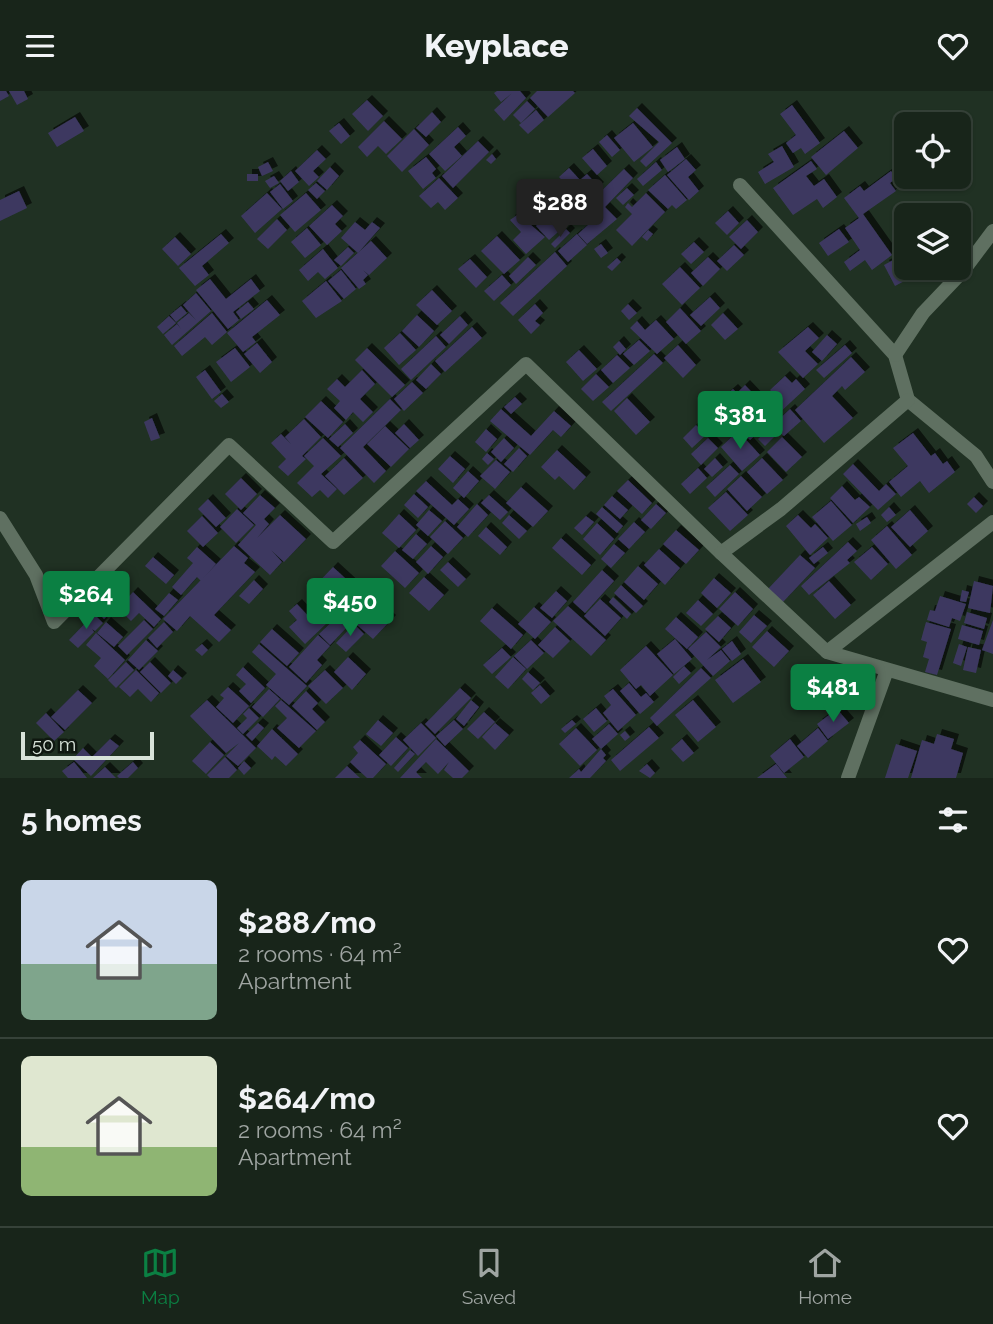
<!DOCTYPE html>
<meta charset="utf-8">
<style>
:root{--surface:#18251a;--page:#253127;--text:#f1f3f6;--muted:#9fa5a2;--line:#364239;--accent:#0b8043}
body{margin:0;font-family:Raleway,sans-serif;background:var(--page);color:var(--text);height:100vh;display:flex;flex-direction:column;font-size:26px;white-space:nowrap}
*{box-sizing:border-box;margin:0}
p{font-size:23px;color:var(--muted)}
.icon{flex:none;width:38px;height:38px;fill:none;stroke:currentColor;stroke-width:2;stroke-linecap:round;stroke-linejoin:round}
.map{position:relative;height:687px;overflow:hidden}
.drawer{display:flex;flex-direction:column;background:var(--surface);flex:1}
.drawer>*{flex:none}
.fabs{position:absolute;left:894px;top:21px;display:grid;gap:14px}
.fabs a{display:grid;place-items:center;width:77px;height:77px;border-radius:10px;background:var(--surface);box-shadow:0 2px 5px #0004,0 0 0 2px var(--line);font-size:35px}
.scale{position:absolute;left:21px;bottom:18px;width:133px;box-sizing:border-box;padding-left:7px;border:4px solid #d8e3d9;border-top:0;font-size:19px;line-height:24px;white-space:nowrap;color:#d8e3d9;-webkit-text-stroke:5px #0f1710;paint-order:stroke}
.price{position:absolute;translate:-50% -60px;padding:0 16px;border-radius:7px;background:var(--accent);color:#fff;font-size:23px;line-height:46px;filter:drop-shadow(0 2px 4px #0008)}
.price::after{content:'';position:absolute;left:50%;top:42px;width:21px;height:16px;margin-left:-10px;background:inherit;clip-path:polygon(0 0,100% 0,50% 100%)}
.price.on{background:#222;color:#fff}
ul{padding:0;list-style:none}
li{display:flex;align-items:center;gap:21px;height:175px;padding:0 21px}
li+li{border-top:2px solid var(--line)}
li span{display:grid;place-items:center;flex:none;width:196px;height:140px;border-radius:10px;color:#555}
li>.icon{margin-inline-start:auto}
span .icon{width:84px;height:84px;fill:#fffc;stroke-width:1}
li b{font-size:30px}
h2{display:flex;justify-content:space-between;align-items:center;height:84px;padding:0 21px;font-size:30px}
header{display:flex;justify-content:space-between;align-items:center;height:91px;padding:0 21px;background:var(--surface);font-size:32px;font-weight:800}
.tabs{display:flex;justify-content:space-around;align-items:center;height:98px;border-top:2px solid var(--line);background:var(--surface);font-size:19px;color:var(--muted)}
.tabs a{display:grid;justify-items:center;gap:4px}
.tabs .on{color:var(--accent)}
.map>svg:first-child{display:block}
</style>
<header><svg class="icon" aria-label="menu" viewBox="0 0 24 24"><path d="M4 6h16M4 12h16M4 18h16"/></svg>Keyplace<svg class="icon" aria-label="heart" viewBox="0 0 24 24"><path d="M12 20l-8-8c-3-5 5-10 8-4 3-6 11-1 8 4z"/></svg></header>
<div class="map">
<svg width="993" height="687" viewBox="0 0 993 687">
<defs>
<filter id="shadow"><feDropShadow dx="5" dy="-5" stdDeviation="0" flood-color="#0009"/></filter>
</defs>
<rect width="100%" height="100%" fill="#203123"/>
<g fill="#3d3961" filter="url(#shadow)">
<path d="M0,0H6L9,5L0,10Z"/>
<path d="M9,0H24L28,8L17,14Z"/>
<path d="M497,0H520L526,7L504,30L494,19L512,2L501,11L494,2Z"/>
<path d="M537,0H573L575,2L548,26L530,7Z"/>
<path d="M367,9L383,25L368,40L352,23Z"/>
<path d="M527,10L535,18L521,32L513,24Z"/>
<path d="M792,14L820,52L805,63L801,57L793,62L786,52L796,44L780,23Z"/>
<path d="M637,17L672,52L646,76L640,70L659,51L629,25Z"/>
<path d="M536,19L544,29L528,43L519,34Z"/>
<path d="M432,21L441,31L426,46L416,37Z"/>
<path d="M75,26L84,40L57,56L48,42Z"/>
<path d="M384,30L402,48L386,63L378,55L367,66L358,56Z"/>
<path d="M339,32L350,45L341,53L329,40Z"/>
<path d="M633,32L653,56L634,71L614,47Z"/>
<path d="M458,36L466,45L454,56L462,65L445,80L429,63Z"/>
<path d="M414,38L429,54L402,81L387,65Z"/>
<path d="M844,40L858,57L826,84L811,66Z"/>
<path d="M607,44L620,59L612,66L599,51Z"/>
<path d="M478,50L489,61L453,97L442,85Z"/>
<path d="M782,55L794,76L765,93L758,81L774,71L768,63Z"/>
<path d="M677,56L685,68L668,81L660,69Z"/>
<path d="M593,58L607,75L597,84L582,67Z"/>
<path d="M317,59L326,68L313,80L319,86L309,95L295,80Z"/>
<path d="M492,63L496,68L491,73L486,69Z"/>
<path d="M426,66L436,78L432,82L436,87L423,98L408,80Z"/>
<path d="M686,68L696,79L688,86L699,100L689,109L667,84Z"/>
<path d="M811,70L817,78L806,85L814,95L824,88L837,106L823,117L817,108L793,124L773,97Z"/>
<path d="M268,71L273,80L262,85L258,76Z"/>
<path d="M656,71L662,79L643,95L637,88Z"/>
<path d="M330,76L339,85L327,99L317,90Z"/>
<path d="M569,77L580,89L587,83L599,96L583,111L559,86Z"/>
<path d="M624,78L633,87L605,116L617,128L587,153L578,143L598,125L596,123L588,131L584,127L593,118L588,113Z"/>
<path d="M291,80L299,91L288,100L280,90Z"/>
<path d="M891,80L896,87L890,92L896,100L863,123L892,164L872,179L865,169L850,180L844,171L860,159L845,137L859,127L844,107L860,95L864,100Z"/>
<rect x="247" y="83" width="11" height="7"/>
<path d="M665,84L687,109L676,118L672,114L668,118L648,99Z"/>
<path d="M274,85L279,92L270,97L265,90Z"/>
<path d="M439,87L458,107L445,119L438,111L431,117L419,105Z"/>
<path d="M316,92L325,100L317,108L308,99Z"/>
<path d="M560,92L588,119L574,134L546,107Z"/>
<path d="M280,93L293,110L283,118L270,101Z"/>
<path d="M627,97L634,104L623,114L616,107Z"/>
<path d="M19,100L27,117L0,130V109Z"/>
<path d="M267,102L282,118L255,142L241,125Z"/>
<path d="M306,102L321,119L295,141L280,124Z"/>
<path d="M646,102L665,121L632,155L616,139L632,123L625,116L628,112L632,116Z"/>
<path d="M536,111L545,122L531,134L545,146L526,163L513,149L521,141L510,129Z"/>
<path d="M332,114L343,125L335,133L342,140L327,154L309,135Z"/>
<path d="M553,119L566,134L549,149L536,135Z"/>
<path d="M728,120L739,132L727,144L715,132Z"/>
<path d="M277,128L287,139L268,158L257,148Z"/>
<path d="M747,129L758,141L741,158L729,146Z"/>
<path d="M355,131L365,139L372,131L380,137L358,162L341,147Z"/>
<path d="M307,137L321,154L305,167L291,151Z"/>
<path d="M566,138L570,142L555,157L551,153Z"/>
<path d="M839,138L849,151L828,165L819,152Z"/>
<path d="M648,139L653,143L647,150L642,146Z"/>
<path d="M221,143L229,152L202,175L209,184L195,195L179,177Z"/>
<path d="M577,143L587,154L568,171L558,160Z"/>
<path d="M497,145L520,169L504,183L481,160Z"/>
<path d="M175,146L191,163L178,175L162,158Z"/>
<path d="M371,150L387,167L369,184L363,179L368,184L363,189L366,193L359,198L341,177Z"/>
<path d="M694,151L704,161L691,173L681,163Z"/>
<path d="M601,153L608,162L601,167L594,158Z"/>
<path d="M734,154L744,164L727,180L717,170Z"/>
<path d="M348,156L354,162L341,175L334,169Z"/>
<path d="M323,158L338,177L325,188L318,181L308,190L299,179Z"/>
<path d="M555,161L567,175L513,225L500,212Z"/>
<path d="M528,166L536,174L516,193L509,185Z"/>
<path d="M708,166L720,178L703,195L691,182Z"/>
<path d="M617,167L621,171L612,180L607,176Z"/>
<path d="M897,167L908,188L895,195L884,174Z"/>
<path d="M470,168L487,186L476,197L458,178Z"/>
<path d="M680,176L700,197L682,214L662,193Z"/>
<path d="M341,179L356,198L344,208L328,190Z"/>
<path d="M502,184L511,194L494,210L484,200Z"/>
<path d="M210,188L226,208L251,188L260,200L233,221L239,229L228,238L196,199Z"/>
<path d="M326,190L342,210L316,227L302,210Z"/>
<path d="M432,199L452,220L437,234L416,214Z"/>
<path d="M196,202L211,220L172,254L164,244L177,233L181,238L177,232L189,222L196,229L183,214Z"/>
<path d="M710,206L720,217L701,235L690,224Z"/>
<path d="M267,209L280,224L252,246L256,251L243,261L227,242Z"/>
<path d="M248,211L254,218L241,228L236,221Z"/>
<path d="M535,213L543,222L535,230L540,234L531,243L518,229Z"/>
<path d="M628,213L637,222L629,229L621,220Z"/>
<path d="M181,215L187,222L176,231L170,224Z"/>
<path d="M680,217L701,240L686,253L666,231Z"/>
<path d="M212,222L227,241L212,254L205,246L182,265L174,255Z"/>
<path d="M723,222L738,238L725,249L711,234Z"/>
<path d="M417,224L434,240L419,256L402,240Z"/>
<path d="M169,225L176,232L163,243L157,236Z"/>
<path d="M460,225L468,234L449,253L440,244Z"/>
<path d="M656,229L674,248L657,263L630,237L637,230L645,239Z"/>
<path d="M472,236L482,247L445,281L435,270Z"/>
<path d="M808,236L819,247L805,260L818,273L803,287L778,261Z"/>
<path d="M400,242L416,259L399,274L384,257Z"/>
<path d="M827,244L837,253L822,270L812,261Z"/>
<path d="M436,245L446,256L411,289L401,278Z"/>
<path d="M639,249L650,260L634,274L623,263Z"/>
<path d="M619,250L626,258L620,264L613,256Z"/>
<path d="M257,252L272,271L260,282L244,263Z"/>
<path d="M678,254L696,274L683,287L664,267Z"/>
<path d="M845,254L852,262L824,287L816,279Z"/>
<path d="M235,257L250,276L231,291L216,271Z"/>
<path d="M367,257L405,294L392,306L355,269Z"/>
<path d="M579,259L597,278L583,290L566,271Z"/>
<path d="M654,263L663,272L611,320L602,311Z"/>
<path d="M617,264L630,277L613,292L601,279Z"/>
<path d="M851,266L865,281L845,299L842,295L832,305L853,327L824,352L795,319Z"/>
<path d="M431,273L441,283L426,298L416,289Z"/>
<path d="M205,279L221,301L212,308L196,286Z"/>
<path d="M362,279L375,293L360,308L373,321L363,331L353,321L346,329L334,317L340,310L327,298L337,288L345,296Z"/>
<path d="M596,283L609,296L593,310L581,298Z"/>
<path d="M785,285L792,292L796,288L805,298L750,349L716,313L733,298L737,302L745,294L766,316L777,306L770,299Z"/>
<path d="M412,291L423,302L404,320L394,308Z"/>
<path d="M222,303L229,311L221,317L214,310Z"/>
<path d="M515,306L522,313L511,323L504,316Z"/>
<path d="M627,307L650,331L636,344L614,320Z"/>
<path d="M390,308L401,319L363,356L386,380L374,392L340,357Z"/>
<path d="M321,310L343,331L328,347L305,326Z"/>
<path d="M501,318L531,345L554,320L571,335L561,346L553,339L530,364L490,330Z"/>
<path d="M790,318L801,330L784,345L779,341L765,355L758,348Z"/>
<path d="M152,327L160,347L151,350L144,331Z"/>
<path d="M304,328L321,346L302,365L306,368L288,385L278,376L286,368L271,352L281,343L291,353L285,346Z"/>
<path d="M345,333L353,342L338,356L329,348Z"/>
<path d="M404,333L419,349L410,357L395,342Z"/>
<path d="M696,334L706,344L692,357L683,347Z"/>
<path d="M385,335L409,358L391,376L367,353Z"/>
<path d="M486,338L497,348L486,361L475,351Z"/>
<path d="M738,340L760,364L742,380L721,356Z"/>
<path d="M913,342L931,365L935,362L943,373L947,370L955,381L929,402L920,390L901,406L889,391L908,375L893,357Z"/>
<path d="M782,346L802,366L786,381L767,361Z"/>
<path d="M323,347L341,365L321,383L337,398L328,407L320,399L312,406L297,392L314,375L304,365Z"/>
<path d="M504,347L514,357L501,371L491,361Z"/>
<path d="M708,347L718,357L701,374L691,363Z"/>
<path d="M519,357L527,365L513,381L504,373Z"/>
<path d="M557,359L586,386L574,399L559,385L555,389L541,376Z"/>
<path d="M487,362L494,368L488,374L482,368Z"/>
<path d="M450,365L465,378L453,392L438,378Z"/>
<path d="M344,367L363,387L344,404L325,385Z"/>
<path d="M715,367L723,376L712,386L704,378Z"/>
<path d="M762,367L783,389L767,403L747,381Z"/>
<path d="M496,369L510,381L495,398L480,385Z"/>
<path d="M853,373L879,400L886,393L896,403L878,419L843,383Z"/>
<path d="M730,374L739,383L715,406L706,396Z"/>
<path d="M698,377L707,387L690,403L681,393Z"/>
<path d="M468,380L479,390L464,407L453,397Z"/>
<path d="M741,385L762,406L747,420L727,398Z"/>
<path d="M241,387L257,403L241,419L225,403Z"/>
<path d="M628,389L652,412L642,423L617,400Z"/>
<path d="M426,390L452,414L458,408L469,418L454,434L416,400Z"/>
<path d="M842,395L855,409L859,406L870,416L853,432L830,407Z"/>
<path d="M521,396L548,420L533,436L506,412Z"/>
<path d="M726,401L748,424L730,440L708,417Z"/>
<path d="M414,403L428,416L418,427L404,414Z"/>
<path d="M260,404L275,417L264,428L269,433L257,447L280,424L306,448L284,471L271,459L282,471L270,484L238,454L256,434L243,422Z"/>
<path d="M489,404L508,421L500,429L481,412Z"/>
<path d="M612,405L628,419L620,428L604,414Z"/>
<path d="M974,406L983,415L976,422L967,413Z"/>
<path d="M208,408L226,427L216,436L198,418Z"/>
<path d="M831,410L852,434L833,450L812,426Z"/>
<path d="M477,413L488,424L468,446L457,436Z"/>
<path d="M656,413L666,422L651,438L641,429Z"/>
<path d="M602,416L623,435L617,442L596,423Z"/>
<path d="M889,416L896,424L887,431L881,424Z"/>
<path d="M237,418L254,434L236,452L220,436Z"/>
<path d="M429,419L442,430L428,445L416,434Z"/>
<path d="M910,419L928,440L910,456L891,436Z"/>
<path d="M399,423L416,439L399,457L382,442Z"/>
<path d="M509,424L527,440L519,448L502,432Z"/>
<path d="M798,424L811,437L815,433L828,447L810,464L786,435Z"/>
<path d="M202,425L218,442L203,456L187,440Z"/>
<path d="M586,425L594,431L582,444L574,437Z"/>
<path d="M867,426L871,432L860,440L856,433Z"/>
<path d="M445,430L463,447L448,463L430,446Z"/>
<path d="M634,431L645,441L629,458L618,448Z"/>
<path d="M597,432L614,448L600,464L583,448Z"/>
<path d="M887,435L912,464L896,478L871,449Z"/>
<path d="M486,436L507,456L500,464L478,445Z"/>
<path d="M676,439L699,459L686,473L663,453Z"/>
<path d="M416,443L427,453L413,468L402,459Z"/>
<path d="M561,447L591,474L582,484L552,457Z"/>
<path d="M848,451L857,460L847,469L850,472L809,504L801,495Z"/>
<path d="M614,453L625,462L611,477L601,468Z"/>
<path d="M234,455L248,467L244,472L255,481L214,524L231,539L219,551L190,525L177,540L163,528Z"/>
<path d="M431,455L443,466L428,483L416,471Z"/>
<path d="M197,456L216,473L201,490L197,486L181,504L172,496L193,472L187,467Z"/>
<path d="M823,456L828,462L814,473L809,467Z"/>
<path d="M872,456L888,473L871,489L854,471Z"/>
<path d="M659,458L680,477L665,494L644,474Z"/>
<path d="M395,460L419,482L405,497L381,475Z"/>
<path d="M800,464L815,477L783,511L768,498Z"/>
<path d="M153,466L174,484L166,493L145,475Z"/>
<path d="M448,471L466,488L458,496L440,479Z"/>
<path d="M638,475L658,493L644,509L624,491Z"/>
<path d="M333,476L358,499L341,518L315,495Z"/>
<path d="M602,479L614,490L585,522L573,511Z"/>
<path d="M424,486L444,504L429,520L409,502Z"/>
<path d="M714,487L731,502L717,517L701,502Z"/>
<path d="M254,489L263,498L249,513L239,505Z"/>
<path d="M829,490L851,514L835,528L813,504Z"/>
<path d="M974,490L993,495L990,522L968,517Z"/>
<path d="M621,494L643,515L636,522L614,502Z"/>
<path d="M360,499L372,510L353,532L341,521Z"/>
<path d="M962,499L969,501L966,511L960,510Z"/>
<path d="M556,500L567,510L552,527L540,517Z"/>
<path d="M133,501L161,528L154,536L139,522L131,530L118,517Z"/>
<path d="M735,501L753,518L738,535L719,518Z"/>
<path d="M169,502L178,509L164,525L155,518Z"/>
<path d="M940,505L966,513L960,530L952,527L949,536L927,529L930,519L935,520Z"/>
<path d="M613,506L631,523L627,528L609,511Z"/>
<path d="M600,508L621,527L605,545L584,525Z"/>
<path d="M698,509L713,523L701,535L686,522Z"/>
<path d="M373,512L391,529L373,548L355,532Z"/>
<path d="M104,513L112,520L104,528L97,520Z"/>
<path d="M297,513L311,528L318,523L327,532L305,553L289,536L297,529L289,520Z"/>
<path d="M568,515L606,549L591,565L553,530Z"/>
<path d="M534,516L551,531L535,548L518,533Z"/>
<path d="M492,517L523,544L511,558L480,530Z"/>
<path d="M967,521L987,527L984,538L964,532Z"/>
<path d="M341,522L351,532L330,554L319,543Z"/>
<path d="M94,523L103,532L95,540L92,538L94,541L78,557L69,549Z"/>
<path d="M754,524L767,535L751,552L739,541Z"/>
<path d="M718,525L731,537L719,551L705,538Z"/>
<path d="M676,526L698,546L687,558L665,538Z"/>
<path d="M144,529L153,538L127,564L118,555Z"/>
<path d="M993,529V563L982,559Z"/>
<path d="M106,531L123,546L114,556L97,542Z"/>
<path d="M164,531L173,541L157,557L148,547Z"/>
<path d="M926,531L951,538L937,584L925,581L929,568L923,566L927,551L921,549Z"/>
<path d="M354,533L364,543L346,561L336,552Z"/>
<path d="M962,534L983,540L979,554L958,548Z"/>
<path d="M555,536L570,550L553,567L538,554Z"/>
<path d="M272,538L299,562L287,575L260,551Z"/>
<path d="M767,540L789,560L774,576L752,556Z"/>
<path d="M706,541L721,556L707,569L721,559L730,570L713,585L688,558Z"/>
<path d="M96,542L125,569L108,588L94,575L101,567L86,554Z"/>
<path d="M318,544L330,555L317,569L322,574L306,592L289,576Z"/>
<path d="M675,548L692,568L674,583L657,563Z"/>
<path d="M146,549L158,560L139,579L128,569Z"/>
<path d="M531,549L544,562L527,578L514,565Z"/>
<path d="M732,550L741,563L732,570L722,558Z"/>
<path d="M202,553L208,559L202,565L195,559Z"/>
<path d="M259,553L307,595L289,614L266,594L276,583L252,561Z"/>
<path d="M959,553L967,556L961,575L953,572Z"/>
<path d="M646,555L673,584L650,605L641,594L636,598L620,579Z"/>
<path d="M968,556L981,559L976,582L963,579Z"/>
<path d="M502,557L511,566L492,583L483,574Z"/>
<path d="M348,566L366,583L352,599L334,581Z"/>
<path d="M513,566L526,578L508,598L495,586Z"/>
<path d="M743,568L761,591L733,612L715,589Z"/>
<path d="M126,571L134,579L116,597L108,589Z"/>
<path d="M150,571L171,592L161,602L140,581Z"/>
<path d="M684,575L691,582L679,593L673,586Z"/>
<path d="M243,576L265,597L251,612L239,600L246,593L236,584Z"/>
<path d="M701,577L711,587L657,635L650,627Z"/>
<path d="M136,579L159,602L151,611L138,598L130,606L119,596Z"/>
<path d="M173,579L182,587L176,593L168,585Z"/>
<path d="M325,579L343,597L326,613L308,595Z"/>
<path d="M528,581L540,592L533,599L522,588Z"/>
<path d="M629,592L641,606L646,602L654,611L640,623L620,600Z"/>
<path d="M540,594L550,605L541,613L531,602Z"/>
<path d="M228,596L249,615L233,632L216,616L224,607L220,604Z"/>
<path d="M460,597L471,607L435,643L425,633Z"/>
<path d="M269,598L280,608L263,626L252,616Z"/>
<path d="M613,598L636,624L618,640L603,622L611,614L604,605Z"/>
<path d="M78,599L92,612L65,639L51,626Z"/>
<path d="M306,600L318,612L312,618L325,631L317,639L292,615Z"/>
<path d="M207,609L256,657L238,675L226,665L239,652L226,662L190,625Z"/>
<path d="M281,609L316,640L299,657L277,637L287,627L275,615Z"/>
<path d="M471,609L479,616L464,635L456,628Z"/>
<path d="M693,609L716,636L698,651L675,624Z"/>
<path d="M249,617L259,627L243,643L237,637L247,627L243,623Z"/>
<path d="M596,617L607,630L594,641L583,628Z"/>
<path d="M837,618L849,632L828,648L817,633Z"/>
<path d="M484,621L495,631L478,648L467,638Z"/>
<path d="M46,622L64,641L54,650L36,632Z"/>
<path d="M378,629L393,642L381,655L366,643Z"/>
<path d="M454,629L463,638L445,655L436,645Z"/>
<path d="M572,629L576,633L565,642L561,638Z"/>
<path d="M258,632L264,637L252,650L246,644Z"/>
<path d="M421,632L436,647L418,665L403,649Z"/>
<path d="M495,632L509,644L495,659L482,646Z"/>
<path d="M609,633L618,643L601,658L592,648Z"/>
<path d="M649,636L659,647L620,680L611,669Z"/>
<path d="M576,637L597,659L580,675L559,653Z"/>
<path d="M818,637L828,650L808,667L797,655Z"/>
<path d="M272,638L298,663L286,675L275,665L272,669L257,655Z"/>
<path d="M625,640L630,646L625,650L620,644Z"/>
<path d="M937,643L954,648L951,658L963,662L956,687H911L922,649L934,653Z"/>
<path d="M396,646L408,657L391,675L379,664Z"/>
<path d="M110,648L119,655L91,685L73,668L83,657L92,666Z"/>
<path d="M436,648L469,680L462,687H453L444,679L449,671L438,683L426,671L416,681L422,687H400Z"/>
<path d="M682,648L694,662L683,671L671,658Z"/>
<path d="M790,648L804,666L784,682L770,665Z"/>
<path d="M360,649L386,673L373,687H367L350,671L358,662L353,656Z"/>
<path d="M210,651L224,664L206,683L192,670Z"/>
<path d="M896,653L917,660L908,687H885Z"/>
<path d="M601,658L606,664L603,667L606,670L590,687H569L579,678L581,681Z"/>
<path d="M410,659L415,663L398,681L394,677Z"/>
<path d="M225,666L237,679L229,687H210L207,684Z"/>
<path d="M244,670L251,677L244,684L238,677Z"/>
<path d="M74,671L87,687H68L62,680Z"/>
<path d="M133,671L138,677L128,687H119L117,685Z"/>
<path d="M647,673L655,682L650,687L639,680Z"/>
<path d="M776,673L787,687H757Z"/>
<path d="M347,675L360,687H335Z"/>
<path d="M105,676L116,687H93Z"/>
</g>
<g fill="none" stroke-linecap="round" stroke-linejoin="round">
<g stroke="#5f7061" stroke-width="14">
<path d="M740,94L895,264L908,309L976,365L993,391"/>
<path d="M895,264L923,222L963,180L993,140"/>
<path d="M0,427L36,484L54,531L229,354L333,451L526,273L721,462L781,418L908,309"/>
<path d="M721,462L827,561L993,609"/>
<path d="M827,561L993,431"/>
<path d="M848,687L887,579"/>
</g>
</g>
</svg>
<div class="fabs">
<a><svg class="icon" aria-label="locate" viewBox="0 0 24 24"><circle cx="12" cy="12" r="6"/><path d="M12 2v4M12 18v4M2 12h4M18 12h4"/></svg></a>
<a><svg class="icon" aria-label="layers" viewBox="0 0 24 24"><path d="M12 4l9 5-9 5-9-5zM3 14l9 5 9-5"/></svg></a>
</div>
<div class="scale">50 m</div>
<b class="price on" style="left:560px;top:148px">$288</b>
<b class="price" style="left:740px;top:360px">$381</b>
<b class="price" style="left:86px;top:540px">$264</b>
<b class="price" style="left:350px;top:547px">$450</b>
<b class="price" style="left:833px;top:633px">$481</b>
</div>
<section class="drawer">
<h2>5 homes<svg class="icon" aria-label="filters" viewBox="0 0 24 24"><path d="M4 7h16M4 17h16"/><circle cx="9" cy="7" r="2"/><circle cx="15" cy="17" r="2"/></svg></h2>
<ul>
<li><span style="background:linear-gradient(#c9d6e8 60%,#7fa58c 0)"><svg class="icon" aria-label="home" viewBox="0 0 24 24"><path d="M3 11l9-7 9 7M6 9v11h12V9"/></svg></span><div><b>$288/mo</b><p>2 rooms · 64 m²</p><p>Apartment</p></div><svg class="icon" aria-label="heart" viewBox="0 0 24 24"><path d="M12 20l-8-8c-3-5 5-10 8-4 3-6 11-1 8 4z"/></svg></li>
<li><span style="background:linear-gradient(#dfe7d0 65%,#8fb573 0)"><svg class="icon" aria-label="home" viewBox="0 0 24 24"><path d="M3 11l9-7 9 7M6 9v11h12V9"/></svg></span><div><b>$264/mo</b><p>2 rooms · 64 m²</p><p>Apartment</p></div><svg class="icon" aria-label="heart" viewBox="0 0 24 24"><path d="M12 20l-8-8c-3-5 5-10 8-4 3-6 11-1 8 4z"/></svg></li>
</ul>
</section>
<nav class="tabs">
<a class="on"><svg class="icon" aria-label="map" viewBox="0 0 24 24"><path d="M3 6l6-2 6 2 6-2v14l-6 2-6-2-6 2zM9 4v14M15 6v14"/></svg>Map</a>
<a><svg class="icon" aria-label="saved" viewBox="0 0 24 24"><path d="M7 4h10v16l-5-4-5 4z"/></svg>Saved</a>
<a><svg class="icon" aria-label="home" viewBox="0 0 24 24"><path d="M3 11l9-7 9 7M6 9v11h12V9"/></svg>Home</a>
</nav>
